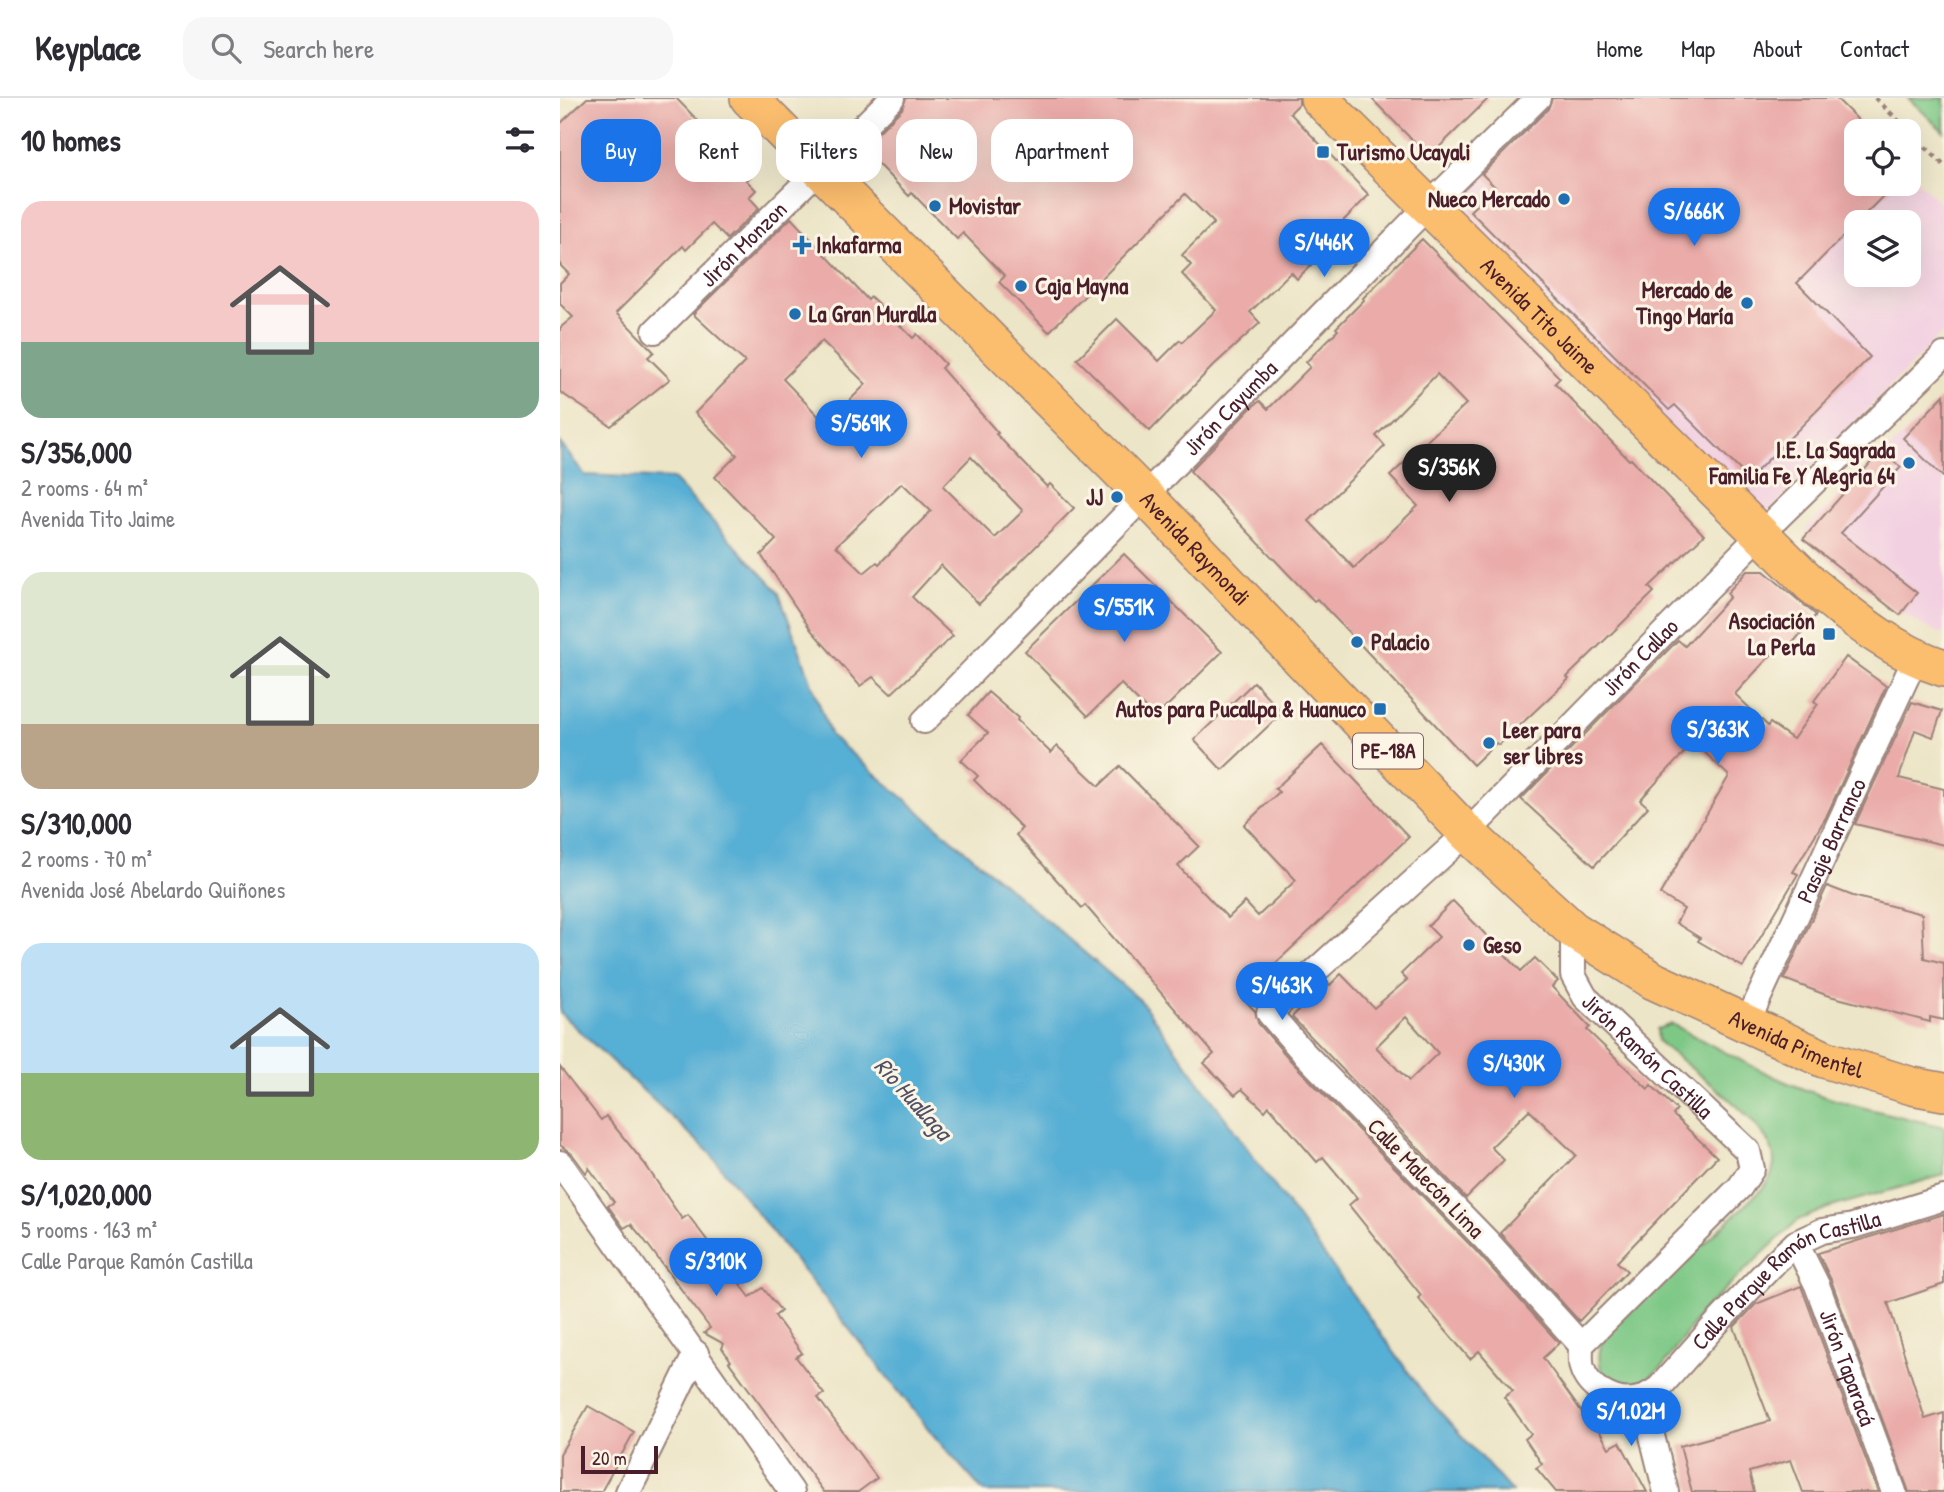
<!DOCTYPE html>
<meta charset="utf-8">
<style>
:root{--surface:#fff;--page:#f7f7f7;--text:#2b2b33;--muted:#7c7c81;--line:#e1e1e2;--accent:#1a73e8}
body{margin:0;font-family:"Patrick Hand",sans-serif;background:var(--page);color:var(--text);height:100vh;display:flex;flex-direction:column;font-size:26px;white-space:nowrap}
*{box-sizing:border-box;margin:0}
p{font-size:23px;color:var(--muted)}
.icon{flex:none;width:38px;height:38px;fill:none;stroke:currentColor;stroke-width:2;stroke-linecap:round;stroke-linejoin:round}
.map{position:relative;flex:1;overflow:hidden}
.sheet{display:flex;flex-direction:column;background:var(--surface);width:560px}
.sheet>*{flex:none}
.guide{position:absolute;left:21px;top:21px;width:665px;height:63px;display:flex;gap:14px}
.controls{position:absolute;left:1284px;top:21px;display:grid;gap:14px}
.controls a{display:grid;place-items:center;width:77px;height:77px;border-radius:14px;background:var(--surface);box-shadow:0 7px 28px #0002;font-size:35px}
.scale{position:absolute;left:21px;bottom:18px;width:77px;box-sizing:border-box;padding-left:7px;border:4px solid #4a1f2b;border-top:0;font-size:19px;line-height:24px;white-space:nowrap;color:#4a1f2b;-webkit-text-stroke:5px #fcf5e5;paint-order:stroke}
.price{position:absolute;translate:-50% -60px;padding:0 16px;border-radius:24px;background:var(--accent);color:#fff;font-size:23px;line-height:46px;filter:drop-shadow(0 2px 4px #0008)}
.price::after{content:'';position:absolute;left:50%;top:42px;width:21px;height:16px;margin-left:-10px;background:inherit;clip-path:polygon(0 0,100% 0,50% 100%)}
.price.selected{background:#222;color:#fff}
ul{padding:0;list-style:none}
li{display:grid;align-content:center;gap:14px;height:371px;padding:0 21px}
li span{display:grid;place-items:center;height:217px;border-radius:21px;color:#555}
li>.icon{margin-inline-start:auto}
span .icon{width:126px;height:126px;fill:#fffc;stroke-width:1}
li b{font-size:30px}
h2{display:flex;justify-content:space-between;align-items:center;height:84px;padding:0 21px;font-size:30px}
.pill{padding:0 24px;border-radius:21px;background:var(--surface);box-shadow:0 7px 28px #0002;font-size:24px;line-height:63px}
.pill.selected{background:var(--accent);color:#fff}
header{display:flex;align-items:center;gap:42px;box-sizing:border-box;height:98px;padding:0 35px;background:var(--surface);border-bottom:2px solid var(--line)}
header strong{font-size:33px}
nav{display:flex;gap:38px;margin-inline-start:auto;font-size:24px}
.search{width:490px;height:63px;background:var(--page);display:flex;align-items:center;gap:18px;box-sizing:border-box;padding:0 24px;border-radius:21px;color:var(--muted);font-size:26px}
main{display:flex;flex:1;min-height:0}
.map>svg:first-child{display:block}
</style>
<header>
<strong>Keyplace</strong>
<div class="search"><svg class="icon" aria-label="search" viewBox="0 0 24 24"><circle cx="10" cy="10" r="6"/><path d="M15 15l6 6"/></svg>Search here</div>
<nav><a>Home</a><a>Map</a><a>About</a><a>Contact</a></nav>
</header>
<main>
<section class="sheet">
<h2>10 homes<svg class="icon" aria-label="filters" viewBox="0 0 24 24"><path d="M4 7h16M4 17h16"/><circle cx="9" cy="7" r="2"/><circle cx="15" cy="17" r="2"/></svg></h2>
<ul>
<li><span style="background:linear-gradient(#f6c9c9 65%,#7fa58c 0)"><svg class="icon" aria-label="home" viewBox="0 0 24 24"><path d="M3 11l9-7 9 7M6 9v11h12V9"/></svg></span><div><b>S/356,000</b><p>2 rooms · 64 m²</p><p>Avenida Tito Jaime</p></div></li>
<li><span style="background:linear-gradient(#dfe7d0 70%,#b9a48a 0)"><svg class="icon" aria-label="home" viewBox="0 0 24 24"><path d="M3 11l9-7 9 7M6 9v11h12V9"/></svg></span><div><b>S/310,000</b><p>2 rooms · 70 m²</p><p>Avenida José Abelardo Quiñones</p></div></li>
<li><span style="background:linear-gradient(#bfe0f5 60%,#8fb573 0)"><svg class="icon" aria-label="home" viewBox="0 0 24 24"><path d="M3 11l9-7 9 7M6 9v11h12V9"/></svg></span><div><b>S/1,020,000</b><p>5 rooms · 163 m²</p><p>Calle Parque Ramón Castilla</p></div></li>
</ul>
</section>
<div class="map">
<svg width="1384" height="1394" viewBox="0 0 1384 1394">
<rect width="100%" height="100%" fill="#fcf5e5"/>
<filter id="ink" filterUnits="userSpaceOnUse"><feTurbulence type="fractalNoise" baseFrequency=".0143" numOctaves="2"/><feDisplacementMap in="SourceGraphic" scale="14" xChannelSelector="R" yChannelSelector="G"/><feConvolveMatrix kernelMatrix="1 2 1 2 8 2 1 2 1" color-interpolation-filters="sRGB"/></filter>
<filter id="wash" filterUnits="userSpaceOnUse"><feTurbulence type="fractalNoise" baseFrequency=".00686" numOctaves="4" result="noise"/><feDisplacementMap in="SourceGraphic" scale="28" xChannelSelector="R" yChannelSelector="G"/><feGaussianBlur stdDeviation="1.57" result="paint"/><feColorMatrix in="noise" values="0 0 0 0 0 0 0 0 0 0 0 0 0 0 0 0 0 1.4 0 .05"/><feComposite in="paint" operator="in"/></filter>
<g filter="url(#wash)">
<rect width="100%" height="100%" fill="#ece5c7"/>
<g fill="#f2cfe1" fill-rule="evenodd">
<path d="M996,0H1276L1309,33H1297V86H1349V74L1384,109V233L1202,420L892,107ZM1297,124H1349V177H1297Z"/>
<path d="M1384,298V536L1365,529L1310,494L1245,431Z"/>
</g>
<g fill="#7ec886" stroke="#647458" stroke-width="2">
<path d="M1348,0H1384V34Z"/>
<path d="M1112,926C1151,947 1191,969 1233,987C1278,1006 1335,1017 1384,1029V1077L1268,1110L1238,1122L1144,1211L1103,1268L1086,1282L1068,1287L1048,1285C1039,1272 1037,1259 1042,1244C1050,1222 1080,1206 1096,1191C1132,1158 1167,1124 1203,1090C1214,1078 1218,1061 1209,1046C1191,1011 1128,970 1098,943L1097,931Z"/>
</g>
<path fill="#57afd4" stroke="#506780" stroke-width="2" d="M0,345L25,377L113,381L218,493L271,638L581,903L865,1297L952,1394H424L375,1339L148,1053L0,915Z"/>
<g id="blocks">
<g fill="#eaaba9" fill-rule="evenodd">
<path d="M27,0H116L191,78L186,82L196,92L189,99L199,110L167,141L152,126L126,152L123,148L56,215L94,254L88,259L110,281L51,328L0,294V230L13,219L0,206V185L9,176L0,167V26Z"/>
<path d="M346,0H739V6L730,15L809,97L752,154L758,160L737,181L731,174L690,214L700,225L654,267L590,333L517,261L557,221L599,263L620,242L622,244L656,212L622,176L631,167L622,157L654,125L625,96L489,234L439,184L445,178L403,135L397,141L352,95L349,98L302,50L342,11Z"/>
<path d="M811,0H929L869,59Z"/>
<path d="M992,0H1276L1297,21V86H1335L1237,185L1310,259L1189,381L1115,307L1109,312L910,113L935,89L922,76L988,11Z"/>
<path d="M231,120L308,202L311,199L353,240L357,236L385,266L381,270L438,335L436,336L487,389L490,386L514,410L419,506L381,467L352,499L393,538L331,596L313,579L300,588L251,532L201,457L216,442L155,379L177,357L135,315L185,264L133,216ZM262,243L306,286L266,326L223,281ZM411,359L463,413L435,440L383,388ZM342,385L371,413L319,466L317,464L304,475L276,448Z"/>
<path d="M862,141L1000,280L995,285L1069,362L1071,361L1144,437L1089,489L1094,494L1007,579L1009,581L939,647L936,645L913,667L798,544L757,501L754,503L630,373L692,309L700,303L708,311L750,269L746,264L778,232L776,230L804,202L803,200ZM877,276L906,306L830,378L858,408L794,470L749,423L825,348L816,338Z"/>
<path d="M1384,297V380L1343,340Z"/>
<path d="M1321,353L1341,369L1281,435L1357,495L1340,517L1243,441Z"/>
<path d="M564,456L662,554L595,620L561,586L528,618L465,553Z"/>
<path d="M1187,473H1204L1256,517L1227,552L1221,546L1175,596L1208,628L1210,625L1233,641L1258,606L1254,603L1286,559L1326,588L1266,719L1233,774L1238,776L1183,869L1138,843L1140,840L1116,825L1124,811L1100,796L1169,678L1134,644L1080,702L1088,709L1034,768L961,701L1118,542L1125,548L1170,499L1167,495Z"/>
<path d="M694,584L722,615L662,672L634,642Z"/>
<path d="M428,594L458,620L457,622L491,655L497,648L539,688L560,668L639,748L618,768L668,820L685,804L698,818L736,782L684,727L719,694L715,691L762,647L849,739L681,898L695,913L698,925L731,963L915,1152L999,1245L983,1260L1031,1327L1034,1324L1049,1350L1060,1344L1087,1394H996L976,1370L982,1366L965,1341L971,1336L944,1299L953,1293L919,1253L910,1261L858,1200L861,1197L789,1107L797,1100L763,1059L757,1064L709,1008L705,1013L682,991L675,997L644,965L654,956L525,807L522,810L456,737L462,730L414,682L418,678L401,662L428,635L408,617Z"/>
<path d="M1352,604L1382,613L1373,639L1355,632L1339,680L1384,691V747L1295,726Z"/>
<path d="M1267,788L1293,798L1362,816L1364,860L1384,865V922L1370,919V924L1266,897L1224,881Z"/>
<path d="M893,803L961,873L975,860L998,883L992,889L1030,929L1027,932L1088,991L1091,987L1117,1012L1113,1017L1157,1059L1057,1164L1067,1173L1019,1223L940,1135L1016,1057L969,1012L931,1049L944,1062L906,1100L732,919L766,883L770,887L781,876L814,910L847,882L841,876L879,839L868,828ZM846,919L878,955L849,983L816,949Z"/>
<path d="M0,969L41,1022L46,1018L85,1066L122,1121L128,1117L190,1199L203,1190L221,1213L215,1218L242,1255L236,1259L264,1296L258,1300L317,1380L298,1394H264L169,1264L171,1263L162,1250L164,1246L144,1235L150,1230L82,1139L71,1126L64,1130L48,1108L54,1104L29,1070L26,1075L12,1056L0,1047Z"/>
<path d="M1384,1116V1186L1328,1205L1365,1321L1384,1315V1394H1349L1271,1182L1258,1155Z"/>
<path d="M1241,1188L1318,1394H1243L1231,1362L1189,1374L1194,1394H1132L1120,1348L1210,1323L1174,1229L1196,1206Z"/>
<path d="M28,1308L74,1334L41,1394H0V1356Z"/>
</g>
</g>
</g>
<g filter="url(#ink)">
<use href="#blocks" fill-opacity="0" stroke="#9b8279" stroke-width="2"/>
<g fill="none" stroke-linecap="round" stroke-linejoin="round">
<g stroke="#9b8279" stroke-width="28">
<g id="minor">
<path id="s1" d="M95,233L332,0"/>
<path id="s2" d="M364,623L867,109L978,0"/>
<path id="s3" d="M1013,832V877L1025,899L1188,1053L1192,1071L1180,1089L1021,1247C1021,1254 1020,1263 1022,1270C1028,1290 1053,1305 1074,1302C1083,1301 1092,1295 1099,1290L1156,1226L1217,1162L1236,1145L1262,1133L1293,1128L1384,1100"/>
<path id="s4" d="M1187,925L1355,561"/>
<path d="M0,1065L232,1394"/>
<path id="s5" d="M1236,1145L1257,1187L1334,1394"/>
<path id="s6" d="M1021,1247L926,1142L742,953L709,915L907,735L1201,436L1384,257"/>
<path d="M1088,1297L1092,1338L1106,1394"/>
<path d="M68,1394L136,1255"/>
</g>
</g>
<g stroke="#9b8279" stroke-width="40">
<g id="highway">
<path id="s7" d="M189,0L584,397L907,735L1013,832L1094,883L1264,961L1352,988L1384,994"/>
<path id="s8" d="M759,0L1251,486C1293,520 1331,553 1384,570"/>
</g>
</g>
<path stroke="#9b8279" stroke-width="4.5" stroke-dasharray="5 5" stroke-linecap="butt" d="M1315,0L1384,67"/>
<use href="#minor" stroke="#fff" stroke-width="24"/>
<use href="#highway" stroke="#fbbd6e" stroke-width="37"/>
</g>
</g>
<g fill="#1f6fb2" stroke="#fcf5e5" stroke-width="2.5">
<rect x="756" y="47" width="14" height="14" rx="3.5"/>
<circle cx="1004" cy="101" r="7"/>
<circle cx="375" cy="108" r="7"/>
<path d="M238.5 136.5h7v7h7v7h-7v7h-7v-7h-7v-7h7z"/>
<circle cx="461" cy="188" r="7"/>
<circle cx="1187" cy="205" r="7"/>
<circle cx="235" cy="216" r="7"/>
<circle cx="1349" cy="365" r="7"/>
<circle cx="557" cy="399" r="7"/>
<rect x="1262" y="529" width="14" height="14" rx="3.5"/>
<circle cx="797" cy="544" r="7"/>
<rect x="813" y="604" width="14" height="14" rx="3.5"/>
<circle cx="929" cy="645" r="7"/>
<circle cx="909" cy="847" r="7"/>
</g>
<g text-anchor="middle" stroke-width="6" stroke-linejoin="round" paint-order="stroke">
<rect fill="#fcf5e5" stroke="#7f5f63" stroke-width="2" x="793" y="635.5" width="70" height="35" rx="5"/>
<g font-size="21" font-weight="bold" fill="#4a1f2b">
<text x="828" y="660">PE-18A</text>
</g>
<g font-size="23" font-weight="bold" fill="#4a1f2b" stroke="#fcf5e5" text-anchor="start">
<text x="777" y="62">Turismo Ucayali</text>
<text x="990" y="109" text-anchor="end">Nueco Mercado</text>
<text x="389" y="116">Movistar</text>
<text x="256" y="155">Inkafarma</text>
<text x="475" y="196">Caja Mayna</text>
<text x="1173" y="200" text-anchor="end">Mercado de<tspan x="1173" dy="26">Tingo María</tspan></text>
<text x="249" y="224">La Gran Muralla</text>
<text x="1335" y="360" text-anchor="end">I.E. La Sagrada<tspan x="1335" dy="26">Familia Fe Y Alegria 64</tspan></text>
<text x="543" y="407" text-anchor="end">JJ</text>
<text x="1255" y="531" text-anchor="end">Asociación<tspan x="1255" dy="26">La Perla</tspan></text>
<text x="811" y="552">Palacio</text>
<text x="806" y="619" text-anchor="end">Autos para Pucallpa &amp; Huanuco</text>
<text x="943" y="640">Leer para<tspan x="943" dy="26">ser libres</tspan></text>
<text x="923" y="855">Geso</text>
</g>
<g font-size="23" fill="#4a1f2b" stroke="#fcf5e5">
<text dy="8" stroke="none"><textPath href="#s1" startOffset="124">Jirón Monzon</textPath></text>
<text dy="8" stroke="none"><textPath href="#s8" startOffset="310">Avenida Tito Jaime</textPath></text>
<text dy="8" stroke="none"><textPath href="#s2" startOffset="438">Jirón Cayumba</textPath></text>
<text dy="8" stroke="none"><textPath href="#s7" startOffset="634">Avenida Raymondi</textPath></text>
<text dy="8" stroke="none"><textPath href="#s6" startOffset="970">Jirón Callao</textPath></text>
<text dy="8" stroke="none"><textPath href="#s4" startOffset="201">Pasaje Barranco</textPath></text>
<text dy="8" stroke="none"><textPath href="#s7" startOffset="1423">Avenida Pimentel</textPath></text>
<text dy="8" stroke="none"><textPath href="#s3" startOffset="156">Jirón Ramón Castilla</textPath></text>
<text transform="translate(866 1080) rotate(46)" y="8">Calle Malecón Lima</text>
<text dy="8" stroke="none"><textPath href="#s3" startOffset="847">Calle Parque Ramón Castilla</textPath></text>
<text dy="8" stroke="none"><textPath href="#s5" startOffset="135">Jirón Taparacá</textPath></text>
</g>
<g font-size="24" font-style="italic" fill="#4f5166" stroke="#fcf5e5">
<text transform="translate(353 1001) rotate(48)" y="8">Río Huallaga</text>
</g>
</g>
</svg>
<div class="controls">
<a><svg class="icon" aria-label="locate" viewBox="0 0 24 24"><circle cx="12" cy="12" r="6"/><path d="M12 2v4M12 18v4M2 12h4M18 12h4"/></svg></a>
<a><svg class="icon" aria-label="layers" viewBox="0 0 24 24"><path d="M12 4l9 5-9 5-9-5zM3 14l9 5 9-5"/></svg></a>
</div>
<div class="scale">20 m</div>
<b class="price" style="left:1134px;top:150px">S/666K</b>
<b class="price" style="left:764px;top:181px">S/446K</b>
<b class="price" style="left:301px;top:362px">S/569K</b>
<b class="price selected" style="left:889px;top:406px">S/356K</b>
<b class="price" style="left:564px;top:546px">S/551K</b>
<b class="price" style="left:1158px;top:668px">S/363K</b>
<b class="price" style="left:722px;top:924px">S/463K</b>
<b class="price" style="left:954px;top:1002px">S/430K</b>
<b class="price" style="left:156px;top:1200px">S/310K</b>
<b class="price" style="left:1071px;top:1350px">S/1.02M</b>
<div class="guide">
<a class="pill selected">Buy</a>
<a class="pill">Rent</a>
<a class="pill">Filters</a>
<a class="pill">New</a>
<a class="pill">Apartment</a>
</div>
</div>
</main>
